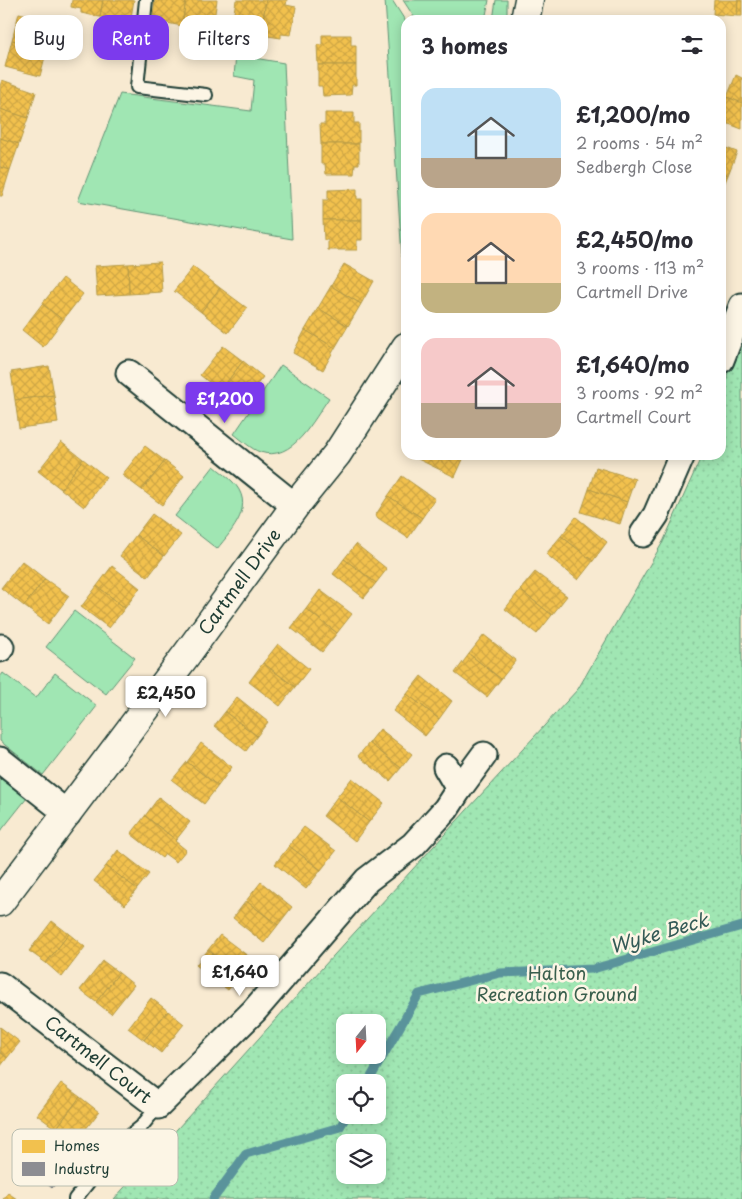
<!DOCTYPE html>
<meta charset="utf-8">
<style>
:root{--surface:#fff;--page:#f2f2f3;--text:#2b2b33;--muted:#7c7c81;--accent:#7c3aed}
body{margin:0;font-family:"Playpen Sans",sans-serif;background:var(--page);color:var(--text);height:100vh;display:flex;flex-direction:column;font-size:19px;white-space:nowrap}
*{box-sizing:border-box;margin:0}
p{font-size:16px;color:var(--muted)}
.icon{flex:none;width:28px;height:28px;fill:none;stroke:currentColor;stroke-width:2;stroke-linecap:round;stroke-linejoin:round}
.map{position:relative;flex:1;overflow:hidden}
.drawer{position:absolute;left:401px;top:15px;width:325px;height:445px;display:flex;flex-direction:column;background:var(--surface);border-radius:15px;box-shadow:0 2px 12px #0003}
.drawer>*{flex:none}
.hud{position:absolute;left:15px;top:15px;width:311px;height:45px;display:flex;gap:10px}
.needle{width:32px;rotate:198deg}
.fabs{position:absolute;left:336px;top:1014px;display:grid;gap:10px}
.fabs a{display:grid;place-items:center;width:50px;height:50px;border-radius:10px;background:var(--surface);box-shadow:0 2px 12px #0003;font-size:25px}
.price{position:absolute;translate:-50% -42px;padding:0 11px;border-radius:5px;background:#fff;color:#222;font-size:16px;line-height:32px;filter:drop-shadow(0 1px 2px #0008)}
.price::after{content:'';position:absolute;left:50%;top:30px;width:15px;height:11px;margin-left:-8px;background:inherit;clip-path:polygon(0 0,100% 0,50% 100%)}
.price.active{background:var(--accent);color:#fff}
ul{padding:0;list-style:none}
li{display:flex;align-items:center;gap:15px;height:125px;padding:0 20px}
li span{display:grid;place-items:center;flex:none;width:140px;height:100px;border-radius:15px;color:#555}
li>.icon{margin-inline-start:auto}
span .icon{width:60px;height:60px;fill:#fffc;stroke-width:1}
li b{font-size:21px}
h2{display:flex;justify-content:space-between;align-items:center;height:60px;padding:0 20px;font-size:21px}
.pill{padding:0 18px;border-radius:15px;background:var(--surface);box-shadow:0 2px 12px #0003;font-size:18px;line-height:45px}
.pill.active{background:var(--accent);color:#fff}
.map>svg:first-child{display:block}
</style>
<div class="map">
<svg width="742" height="1199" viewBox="0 0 742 1199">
<defs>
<pattern id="park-dots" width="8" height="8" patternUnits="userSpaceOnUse" patternTransform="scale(1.25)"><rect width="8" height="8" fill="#a0e6b3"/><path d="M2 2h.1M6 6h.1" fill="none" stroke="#89c69b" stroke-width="1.8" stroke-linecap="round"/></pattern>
<pattern id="homes-cross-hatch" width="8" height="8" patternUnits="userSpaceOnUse" patternTransform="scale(1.25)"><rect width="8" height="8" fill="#f2c14e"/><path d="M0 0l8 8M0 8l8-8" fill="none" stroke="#cfa745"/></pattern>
<pattern id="industry-cross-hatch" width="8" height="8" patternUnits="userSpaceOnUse" patternTransform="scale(1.25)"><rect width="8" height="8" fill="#8d8d92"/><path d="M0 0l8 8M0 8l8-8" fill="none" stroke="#737478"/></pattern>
</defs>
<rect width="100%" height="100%" fill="#f8ead1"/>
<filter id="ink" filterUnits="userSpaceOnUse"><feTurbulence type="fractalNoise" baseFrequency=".02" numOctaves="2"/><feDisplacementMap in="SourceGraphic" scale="10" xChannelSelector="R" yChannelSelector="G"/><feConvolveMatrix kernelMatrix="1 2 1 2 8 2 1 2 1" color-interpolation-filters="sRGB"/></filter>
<g filter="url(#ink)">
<g fill="#a0e6b3" stroke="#609274">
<path d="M385,0H392L406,22V258L402,257Z"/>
<path d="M403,0H489L485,20H416Z"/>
<path d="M496,0H507V20H493Z"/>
<path d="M236,55L284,63L292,239L78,201L120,94L251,111L254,80L234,76Z"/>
<path d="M281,365L329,398C314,419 293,463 260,452C251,449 242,440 234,434Z"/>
<path d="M214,466C220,471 227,476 232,481C257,505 232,530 217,549L175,516Z"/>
<path d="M74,611L135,658L106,694L46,647Z"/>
<path d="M3,673L36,698L55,673L97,706L43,775L0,741V677Z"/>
<path d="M0,778L27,798L0,832Z"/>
</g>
<path fill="url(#park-dots)" stroke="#609274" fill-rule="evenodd" d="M742,344V1199H114L323,967L578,689L664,540L702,455H721V398L729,369ZM345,1022H378V1055H345ZM345,1082H378V1115H345ZM345,1142H378V1175H345Z"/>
<g fill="url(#homes-cross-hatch)" stroke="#b39946">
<path d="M72,0H103L100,17L81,13V9L71,7Z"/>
<path d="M103,0H134L131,17L121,15V20L100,17Z"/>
<path d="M155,0H186L182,26L162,22L163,17L153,16Z"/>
<path d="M186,0H217L213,26L203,24L202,28L182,26Z"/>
<path d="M236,0H266L261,35L241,32V27L232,25Z"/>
<path d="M266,0H287L286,5L296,7L291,35L281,34V38L261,35Z"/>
<path d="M714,0H738L737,16L713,14Z"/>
<path d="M738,0H742V16H737Z"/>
<path d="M19,13L54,22L47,49L12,40Z"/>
<path d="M322,35H351V45H356V65H318L317,45H322Z"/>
<path d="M12,40L47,49L40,76L5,67Z"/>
<path d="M318,65H356V85H352L351,95L323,96L322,86H318Z"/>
<path d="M736,75L742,78V103L727,97Z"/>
<path d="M2,80L36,92L28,118L0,109V86Z"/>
<path d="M727,97L742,103V129L721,121V113Z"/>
<path d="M0,109L28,118L19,144L0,138Z"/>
<path d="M325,113H354V123H359V144H321L320,124H325Z"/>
<path d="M0,138L19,144L10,170L0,167Z"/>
<path d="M321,144H359V164H355L354,174H326L325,164H321Z"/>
<path d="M721,146L737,152L728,175L721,172Z"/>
<path d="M0,167L10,170L2,196H0Z"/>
<path d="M721,172L728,175L721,192Z"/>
<path d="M357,189V199H362V220H323V200H328V190Z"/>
<path d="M323,220H362V240H357V250H328V240H324Z"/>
<path d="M160,262L162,292L129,294L128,264Z"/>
<path d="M128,264L129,294L97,296L95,266Z"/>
<path d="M344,264L374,281L361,304L331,286Z"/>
<path d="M193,267L220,288L201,312L174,291Z"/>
<path d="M63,278L83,294L63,320L42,304Z"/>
<path d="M331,286L361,304L348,326L318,308Z"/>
<path d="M220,288L247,308L228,333L201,312Z"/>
<path d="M42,304L63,320L43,347L22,330Z"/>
<path d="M318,308L348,326L335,348L305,330Z"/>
<path d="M305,330L335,348L323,370L293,353Z"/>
<path d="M223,346L243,361L220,391L200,375Z"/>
<path d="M243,361L263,377L240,406L220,391Z"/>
<path d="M49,366L54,395L15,400L11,372Z"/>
<path d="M54,395L58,423L19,428L15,400Z"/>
<path d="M61,442L83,459L61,489L38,471Z"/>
<path d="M145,446L165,461L142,490L122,475Z"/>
<path d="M420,455H465L455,477L418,459Z"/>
<path d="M83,459L106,477L84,507L61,489Z"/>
<path d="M165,461L184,476L162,505L142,490Z"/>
<path d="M596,467L635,479L627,502L589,489Z"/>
<path d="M402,476L435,499L422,518L388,496Z"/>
<path d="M589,489L627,502L620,524L581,512Z"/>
<path d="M388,496L422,518L408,538L375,516Z"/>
<path d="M152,514L181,535L164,556L136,535Z"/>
<path d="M576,517L607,542L593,561L561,536Z"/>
<path d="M136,535L164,556L148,577L120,556Z"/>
<path d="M561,536L593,561L578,580L546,554Z"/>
<path d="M356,544L387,569L376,583L344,559Z"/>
<path d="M344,559L376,583L364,598L333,574Z"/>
<path d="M22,561L45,579L24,606L1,588Z"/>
<path d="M112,566L140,588L125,608L97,586Z"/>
<path d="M535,572L567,596L552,615L520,590Z"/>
<path d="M45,579L69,596L48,624L24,606Z"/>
<path d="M97,586L125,608L109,628L81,607Z"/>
<path d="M320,590L352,614L337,633L306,609Z"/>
<path d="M520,590L552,615L537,634L505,609Z"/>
<path d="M306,609L337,633L322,652L291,628Z"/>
<path d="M484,635L516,660L501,679L469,654Z"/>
<path d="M278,644L309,669L295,687L263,663Z"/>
<path d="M469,654L501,679L487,697L455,673Z"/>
<path d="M263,663L295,687L280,706L249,682Z"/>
<path d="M421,676L452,701L439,719L407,694Z"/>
<path d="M407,694L439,719L425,736L393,711Z"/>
<path d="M237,697L268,722L257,736L225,712Z"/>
<path d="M225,712L257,736L246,751L214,726Z"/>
<path d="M380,729L412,754L401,768L369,743Z"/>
<path d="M201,743L232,767L218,786L187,762Z"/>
<path d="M369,743L401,768L390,781L358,756Z"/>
<path d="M187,762L218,786L204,804L172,780Z"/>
<path d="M352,778L384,803L369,822L337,797Z"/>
<path d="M159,797L190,822L176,840L145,816Z"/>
<path d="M337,797L369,822L355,841L323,816Z"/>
<path d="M145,816L176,840L175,841L186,850L176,862L165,854L162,858L131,834Z"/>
<path d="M304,827L336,851L321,870L289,846Z"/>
<path d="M289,846L321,870L306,889L275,864Z"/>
<path d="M118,850L149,874L137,889L106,866Z"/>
<path d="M106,866L137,889L125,905L94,881Z"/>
<path d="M261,882L292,907L278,925L246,901Z"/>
<path d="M246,901L278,925L264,943L233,918Z"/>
<path d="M52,921L69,934L46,963L29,951Z"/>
<path d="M69,934L85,947L62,977L46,963Z"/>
<path d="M220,935L252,959L240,975L208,950Z"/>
<path d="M208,950L240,975L228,990L196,965Z"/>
<path d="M103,961L119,973L96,1002L80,990Z"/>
<path d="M119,973L134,985L111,1014L96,1002Z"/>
<path d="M151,998L168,1011L144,1040L128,1028Z"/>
<path d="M168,1011L184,1024L161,1053L144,1040Z"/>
<path d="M0,1027L20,1042L7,1058L0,1052Z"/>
<path d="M0,1052L7,1058L0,1067Z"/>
<path d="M61,1083L80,1097L56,1129L37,1115Z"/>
<path d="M80,1097L99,1112L75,1143L56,1129Z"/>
<path d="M8,1193L17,1199H3Z"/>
</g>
<path fill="url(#industry-cross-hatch)" stroke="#6c7576" d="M36,1154L62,1176L52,1188L26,1166Z"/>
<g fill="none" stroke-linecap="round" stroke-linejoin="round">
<g stroke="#5a939b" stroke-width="9">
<path d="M368,1082L419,994L500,973L593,969L742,926"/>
<path d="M213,1199L246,1154L340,1127L347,1115"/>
</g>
<g stroke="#1f3d34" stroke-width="16">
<g id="lane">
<path d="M146,0L137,87L206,95"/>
<path d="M75,1199L116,1147L141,1127L158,1106"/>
</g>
</g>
<g stroke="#1f3d34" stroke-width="29">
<g id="street">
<path d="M721,360L742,306"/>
<path d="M129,373L295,506"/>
<path d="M643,534L656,515L682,455"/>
<path d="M0,649L1,647"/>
<path d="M0,760L68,814"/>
<path d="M446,767L459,789L484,755"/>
<path d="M0,985L158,1106L254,1011L367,880L413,845L446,809L459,789"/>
</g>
</g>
<g stroke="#1f3d34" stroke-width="31">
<g id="secondary">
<path d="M525,20L529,0"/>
<path d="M0,902L187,654L295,506L337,454L406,347"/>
</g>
</g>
<use href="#lane" stroke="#fcf5e5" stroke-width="12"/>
<use href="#street" stroke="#fcf5e5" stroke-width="25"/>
<use href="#secondary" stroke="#fcf5e5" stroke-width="28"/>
</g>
</g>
<g text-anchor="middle" stroke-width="5" stroke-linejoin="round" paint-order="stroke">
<g font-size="18" fill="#1f3d34" stroke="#fcf5e5">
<text transform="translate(240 582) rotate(-54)" y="6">Cartmell Drive</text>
<text transform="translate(98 1060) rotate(38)" y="6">Cartmell Court</text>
</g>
<g font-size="18" fill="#395f4d" stroke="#fcf5e5">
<text x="557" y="980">Halton<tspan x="557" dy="21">Recreation Ground</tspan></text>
</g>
<g font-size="19" font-style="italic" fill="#335a56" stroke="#fcf5e5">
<text transform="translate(659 933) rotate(-16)" y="7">Wyke Beck</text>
</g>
</g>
<rect x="12" y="1129" width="166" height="57" rx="8" fill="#fcf5e5" stroke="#babeb0" stroke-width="1"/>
<rect x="22" y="1140" width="23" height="13" fill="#f2c14e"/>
<rect x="22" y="1162" width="23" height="14" fill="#8d8d92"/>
<g font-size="14" fill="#1f3d34">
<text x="54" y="1151">Homes</text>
<text x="54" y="1174">Industry</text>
</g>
</svg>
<div class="fabs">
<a><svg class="needle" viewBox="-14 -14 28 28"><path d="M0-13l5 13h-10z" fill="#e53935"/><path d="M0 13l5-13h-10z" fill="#7c7c81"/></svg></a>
<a><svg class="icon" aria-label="locate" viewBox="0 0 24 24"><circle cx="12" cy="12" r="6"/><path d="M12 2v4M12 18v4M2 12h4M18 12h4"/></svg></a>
<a><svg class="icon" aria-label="layers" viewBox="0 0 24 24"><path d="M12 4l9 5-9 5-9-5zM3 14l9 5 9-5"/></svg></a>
</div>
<b class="price active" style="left:225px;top:424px">£1,200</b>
<b class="price" style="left:166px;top:718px">£2,450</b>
<b class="price" style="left:240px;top:997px">£1,640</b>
<div class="hud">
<a class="pill">Buy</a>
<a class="pill active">Rent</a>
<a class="pill">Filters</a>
</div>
<section class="drawer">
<h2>3 homes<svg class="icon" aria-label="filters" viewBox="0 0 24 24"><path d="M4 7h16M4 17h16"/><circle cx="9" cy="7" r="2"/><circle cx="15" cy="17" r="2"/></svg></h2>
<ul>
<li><span style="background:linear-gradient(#bfe0f5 70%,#b9a48a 0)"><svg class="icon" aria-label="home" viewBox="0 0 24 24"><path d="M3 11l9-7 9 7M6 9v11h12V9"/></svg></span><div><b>£1,200/mo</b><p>2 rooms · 54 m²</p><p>Sedbergh Close</p></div></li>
<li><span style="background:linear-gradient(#ffd9b3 70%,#c2b280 0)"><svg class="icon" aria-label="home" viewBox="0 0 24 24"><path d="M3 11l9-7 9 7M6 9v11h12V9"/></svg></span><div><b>£2,450/mo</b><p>3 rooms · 113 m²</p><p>Cartmell Drive</p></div></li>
<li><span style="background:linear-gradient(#f6c9c9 65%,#b9a48a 0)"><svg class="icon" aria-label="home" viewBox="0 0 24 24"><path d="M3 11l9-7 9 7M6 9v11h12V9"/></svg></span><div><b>£1,640/mo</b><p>3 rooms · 92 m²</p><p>Cartmell Court</p></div></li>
</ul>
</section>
</div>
